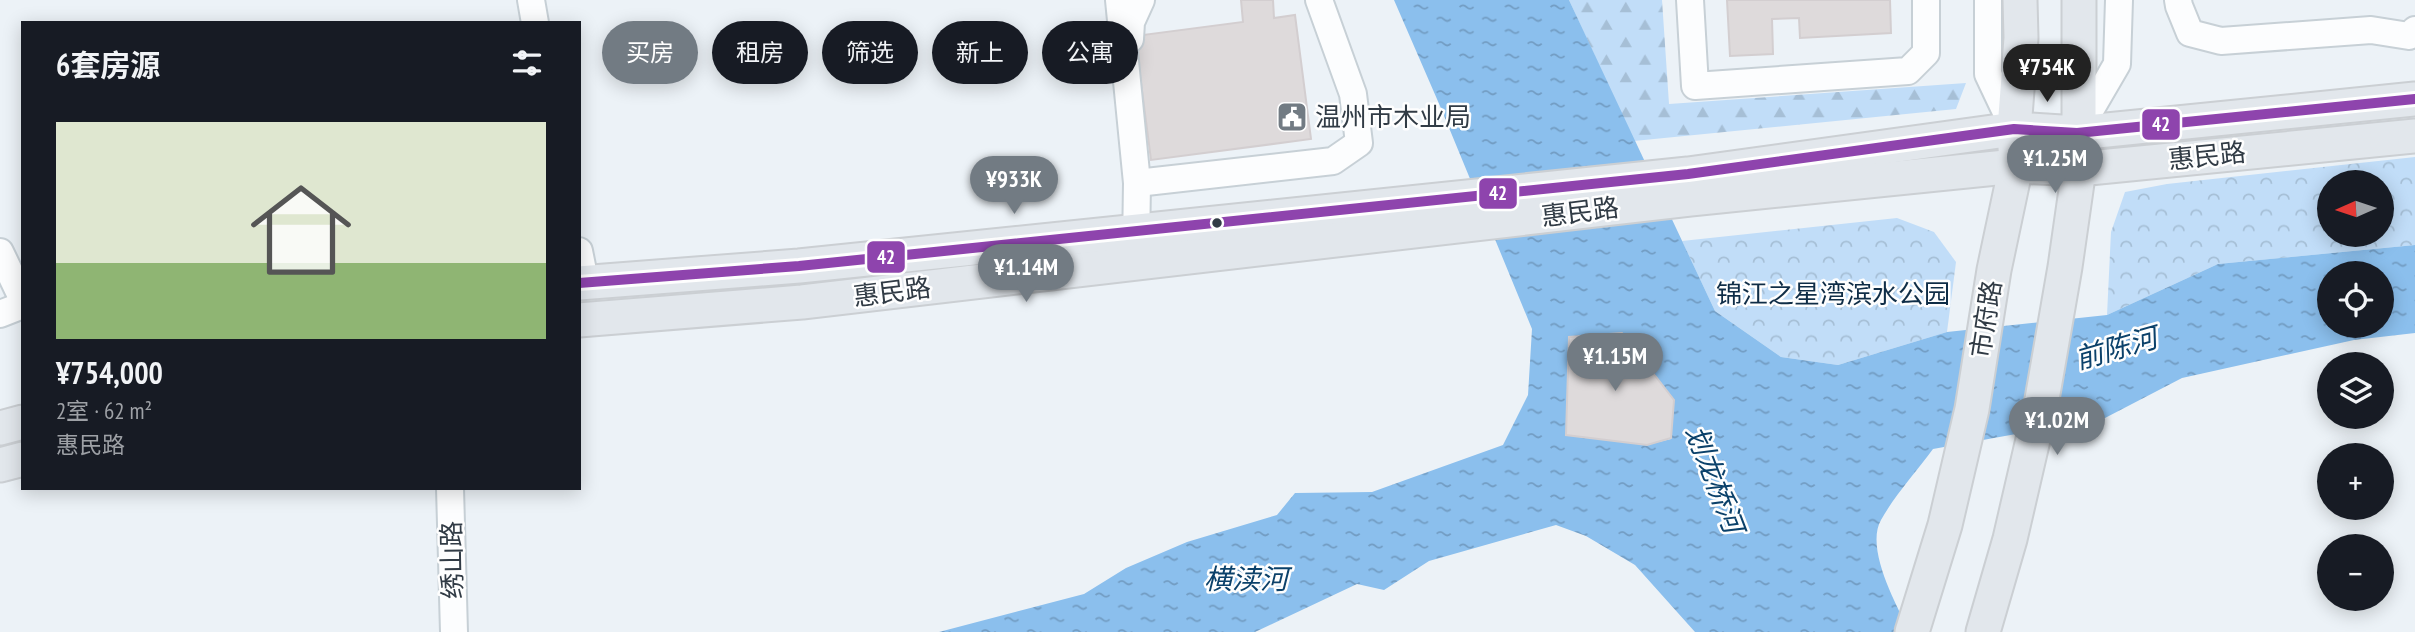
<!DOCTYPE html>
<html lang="zh">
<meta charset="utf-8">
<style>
:root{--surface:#171b24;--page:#20242c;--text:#f1f3f6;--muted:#9ea1a6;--accent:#727b83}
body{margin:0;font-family:"PT Sans Narrow","Noto Sans SC",sans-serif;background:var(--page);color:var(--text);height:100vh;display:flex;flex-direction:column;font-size:26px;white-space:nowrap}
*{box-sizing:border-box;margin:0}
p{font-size:23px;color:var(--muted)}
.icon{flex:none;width:38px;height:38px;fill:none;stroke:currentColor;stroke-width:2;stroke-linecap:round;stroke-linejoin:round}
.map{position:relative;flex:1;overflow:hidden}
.details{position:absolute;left:21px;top:21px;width:560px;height:469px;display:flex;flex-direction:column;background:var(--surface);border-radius:0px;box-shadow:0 4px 18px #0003}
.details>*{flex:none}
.hud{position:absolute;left:602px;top:21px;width:665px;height:63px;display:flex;gap:14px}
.needle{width:46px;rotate:267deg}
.tools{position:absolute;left:2317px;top:170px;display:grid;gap:14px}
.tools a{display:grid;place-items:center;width:77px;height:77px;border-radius:50%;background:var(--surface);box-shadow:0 4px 18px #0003;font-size:35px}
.price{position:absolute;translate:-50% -60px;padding:0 16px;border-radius:24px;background:var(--accent);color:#fff;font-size:23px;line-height:46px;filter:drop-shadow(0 2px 4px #0008)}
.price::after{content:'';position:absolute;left:50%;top:42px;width:21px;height:16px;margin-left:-10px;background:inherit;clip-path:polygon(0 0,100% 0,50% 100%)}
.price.selected{background:#222;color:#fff}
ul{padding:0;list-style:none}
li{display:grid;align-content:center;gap:14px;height:371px;padding:0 35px}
li span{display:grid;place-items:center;height:217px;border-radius:0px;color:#555}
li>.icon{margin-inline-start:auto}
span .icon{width:126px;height:126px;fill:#fffc;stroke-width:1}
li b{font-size:30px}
h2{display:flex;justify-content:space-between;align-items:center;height:84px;padding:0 35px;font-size:30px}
.pill{padding:0 24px;border-radius:32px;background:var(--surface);box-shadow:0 4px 18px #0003;font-size:24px;line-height:63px}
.pill.selected{background:var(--accent);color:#fff}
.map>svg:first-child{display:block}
</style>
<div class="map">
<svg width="2415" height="632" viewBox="0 0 2415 632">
<defs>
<pattern id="forest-firs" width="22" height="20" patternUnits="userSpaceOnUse" patternTransform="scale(1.75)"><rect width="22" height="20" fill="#c1ddf8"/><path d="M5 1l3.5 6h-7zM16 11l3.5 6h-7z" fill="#a6bfd6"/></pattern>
<pattern id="park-crowns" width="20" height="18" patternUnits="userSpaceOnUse" patternTransform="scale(1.75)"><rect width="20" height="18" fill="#c1ddf8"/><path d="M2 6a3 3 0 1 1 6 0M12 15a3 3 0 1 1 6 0" fill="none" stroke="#a6bfd6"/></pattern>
<pattern id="water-ripples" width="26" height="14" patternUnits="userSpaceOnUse" patternTransform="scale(1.75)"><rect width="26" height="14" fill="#8bbfed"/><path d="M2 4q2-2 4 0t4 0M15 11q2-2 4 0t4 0" fill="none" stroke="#729cc2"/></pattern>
</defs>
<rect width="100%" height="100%" fill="#ecf2f7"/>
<path fill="url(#forest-firs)" d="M1569,0H1662L1669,104L1966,83L1956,109L1634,141Z"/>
<g fill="url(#park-crowns)" fill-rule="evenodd">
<path d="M2415,157V245L2218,264L2107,315L2111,232L2125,192L2167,184ZM2329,182H2382V234H2329Z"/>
<path d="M1897,218L1934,232L1956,262L1947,332L1838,365L1781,357L1715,311L1682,241Z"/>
</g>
<path fill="url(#water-ripples)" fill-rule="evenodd" d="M1394,0H1569L1715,311L1781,357L1838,365L1947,332L2107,315L2218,264L2415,245V333L2354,340L2182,378L2105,418L1933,449C1916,472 1895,495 1881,520C1865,548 1896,605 1910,632H1695L1635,565L1586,536L1556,525L1429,561L1384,590L1357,584L1255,632H939L1084,594L1126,568L1187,542L1277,515L1295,493L1372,492L1503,445L1528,395L1532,329L1440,106ZM2329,273H2382V326H2329ZM1622,333L1674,400L1671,439L1646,445L1566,435L1569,338Z"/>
<g fill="#dedadb" stroke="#d3ced0" stroke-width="2">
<path d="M1241,0H1273L1274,18L1295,15L1311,139L1151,160L1135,36L1243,22Z"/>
<path d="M1727,0H1890L1891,33L1800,38L1799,18L1772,19L1773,54L1730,56Z"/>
<path d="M1622,333L1674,400L1671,438L1647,445L1566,435L1569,337Z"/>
</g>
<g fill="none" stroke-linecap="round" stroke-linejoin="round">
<g stroke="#c7d0d6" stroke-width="30">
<g id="minor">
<path d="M531,0L535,23"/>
<path d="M1119,0L1137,183L1136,248"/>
<path d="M1690,0L1695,86L1908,71L1926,53V0"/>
<path d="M1988,0V74L2014,129"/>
<path d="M2178,0L2179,6L2190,33L2221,41L2371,30L2409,36L2415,30"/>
<path d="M1130,39L1131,22L1141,0"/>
<path d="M2078,131L2117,64L2119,0"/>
<path d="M1137,183L1333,161L1359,143L1353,94L1319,0"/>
<path d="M579,251L585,281"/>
<path d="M0,252L23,300"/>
<path d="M0,314L23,305"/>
<path d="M450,488L454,632"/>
</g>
</g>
<g stroke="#cbcfd3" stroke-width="37">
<g id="major">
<path d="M579,283L799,266L1688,174L2014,129L2077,133L2415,99"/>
<path d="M579,320L802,302L1690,199L2016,166L2079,169L2415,136"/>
<path d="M0,428L23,422"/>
<path d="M0,465L23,459"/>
<path d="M1912,632L1945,525L1972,409L1994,270L2016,166L2014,129L2021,38L2020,0"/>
<path d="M1983,632L2010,539L2041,405L2065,267L2079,169V0"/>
</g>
</g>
<use href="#minor" stroke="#fcfdfe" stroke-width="26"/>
<use href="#major" stroke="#e2e7ec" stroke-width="33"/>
<g stroke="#fefefe" stroke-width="16">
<path id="bus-1" d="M579,283L799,266L1688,174L2014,129L2077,133L2415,99"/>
</g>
<use href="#bus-1" stroke="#8e44ad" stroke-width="10"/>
</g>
<defs>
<g id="civic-square" transform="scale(1.575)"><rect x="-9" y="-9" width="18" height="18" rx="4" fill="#727b83" stroke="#fefefe"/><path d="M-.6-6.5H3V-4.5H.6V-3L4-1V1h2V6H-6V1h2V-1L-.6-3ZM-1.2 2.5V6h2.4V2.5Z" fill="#fff"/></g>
</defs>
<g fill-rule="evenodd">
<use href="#civic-square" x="1292" y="117"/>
</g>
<circle fill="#313b45" stroke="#fefefe" stroke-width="2.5" cx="1217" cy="223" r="6"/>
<g text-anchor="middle" stroke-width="5" stroke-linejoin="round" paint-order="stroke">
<g font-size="26" fill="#313b45" stroke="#fefefe" text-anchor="start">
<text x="1315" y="126">温州市木业局</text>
</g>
<g font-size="26" fill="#313b45" stroke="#fefefe">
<text transform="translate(2207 156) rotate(-6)" y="9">惠民路</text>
<text transform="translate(1580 212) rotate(-7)" y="9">惠民路</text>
<text transform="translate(892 292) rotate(-7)" y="9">惠民路</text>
<text transform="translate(1986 319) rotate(-81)" y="9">市府路</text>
<text transform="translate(452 560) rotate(-91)" y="9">绣山路</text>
</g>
<g font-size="26" fill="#0f2d47" stroke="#fefefe">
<text x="1833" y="303">锦江之星湾滨水公园</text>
</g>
<g font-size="28" font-style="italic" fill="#0b416a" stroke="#fefefe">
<text transform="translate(2116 348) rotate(-16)" y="10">前陈河</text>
<text transform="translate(1715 479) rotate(69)" y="10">划龙桥河</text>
<text x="1246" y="589">横渎河</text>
</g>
</g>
<g stroke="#fefefe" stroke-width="2.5">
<rect x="2141" y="108" width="40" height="33" rx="7" fill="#8e44ad"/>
<rect x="1478" y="177" width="40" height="33" rx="7" fill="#8e44ad"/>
<rect x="866" y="240" width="40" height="34" rx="7" fill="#8e44ad"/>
</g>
<g font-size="19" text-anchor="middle" font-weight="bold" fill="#fff">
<text x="2161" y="131">42</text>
<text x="1498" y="200">42</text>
<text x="886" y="264">42</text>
</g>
</svg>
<div class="tools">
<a><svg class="needle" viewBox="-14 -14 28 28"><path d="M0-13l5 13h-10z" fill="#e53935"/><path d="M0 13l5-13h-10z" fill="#9ea1a6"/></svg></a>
<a><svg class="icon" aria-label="locate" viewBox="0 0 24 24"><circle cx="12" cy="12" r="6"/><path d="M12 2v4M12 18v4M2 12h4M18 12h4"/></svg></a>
<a><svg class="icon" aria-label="layers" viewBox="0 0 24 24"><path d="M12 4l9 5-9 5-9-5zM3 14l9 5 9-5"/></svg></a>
<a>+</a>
<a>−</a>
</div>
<b class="price selected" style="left:2047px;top:104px">¥754K</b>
<b class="price" style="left:2055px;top:195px">¥1.25M</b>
<b class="price" style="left:1014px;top:216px">¥933K</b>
<b class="price" style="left:1026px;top:304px">¥1.14M</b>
<b class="price" style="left:1615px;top:393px">¥1.15M</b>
<b class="price" style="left:2057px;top:457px">¥1.02M</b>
<div class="hud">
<a class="pill selected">买房</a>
<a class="pill">租房</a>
<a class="pill">筛选</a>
<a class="pill">新上</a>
<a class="pill">公寓</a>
</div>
<section class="details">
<h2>6套房源<svg class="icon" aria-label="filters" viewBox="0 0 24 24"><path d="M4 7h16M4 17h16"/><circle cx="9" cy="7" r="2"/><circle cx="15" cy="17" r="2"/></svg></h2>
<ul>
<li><span style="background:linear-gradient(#dfe7d0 65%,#8fb573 0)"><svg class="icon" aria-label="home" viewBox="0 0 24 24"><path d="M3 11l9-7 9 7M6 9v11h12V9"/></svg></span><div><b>¥754,000</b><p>2室 · 62 m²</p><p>惠民路</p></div></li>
</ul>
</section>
</div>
